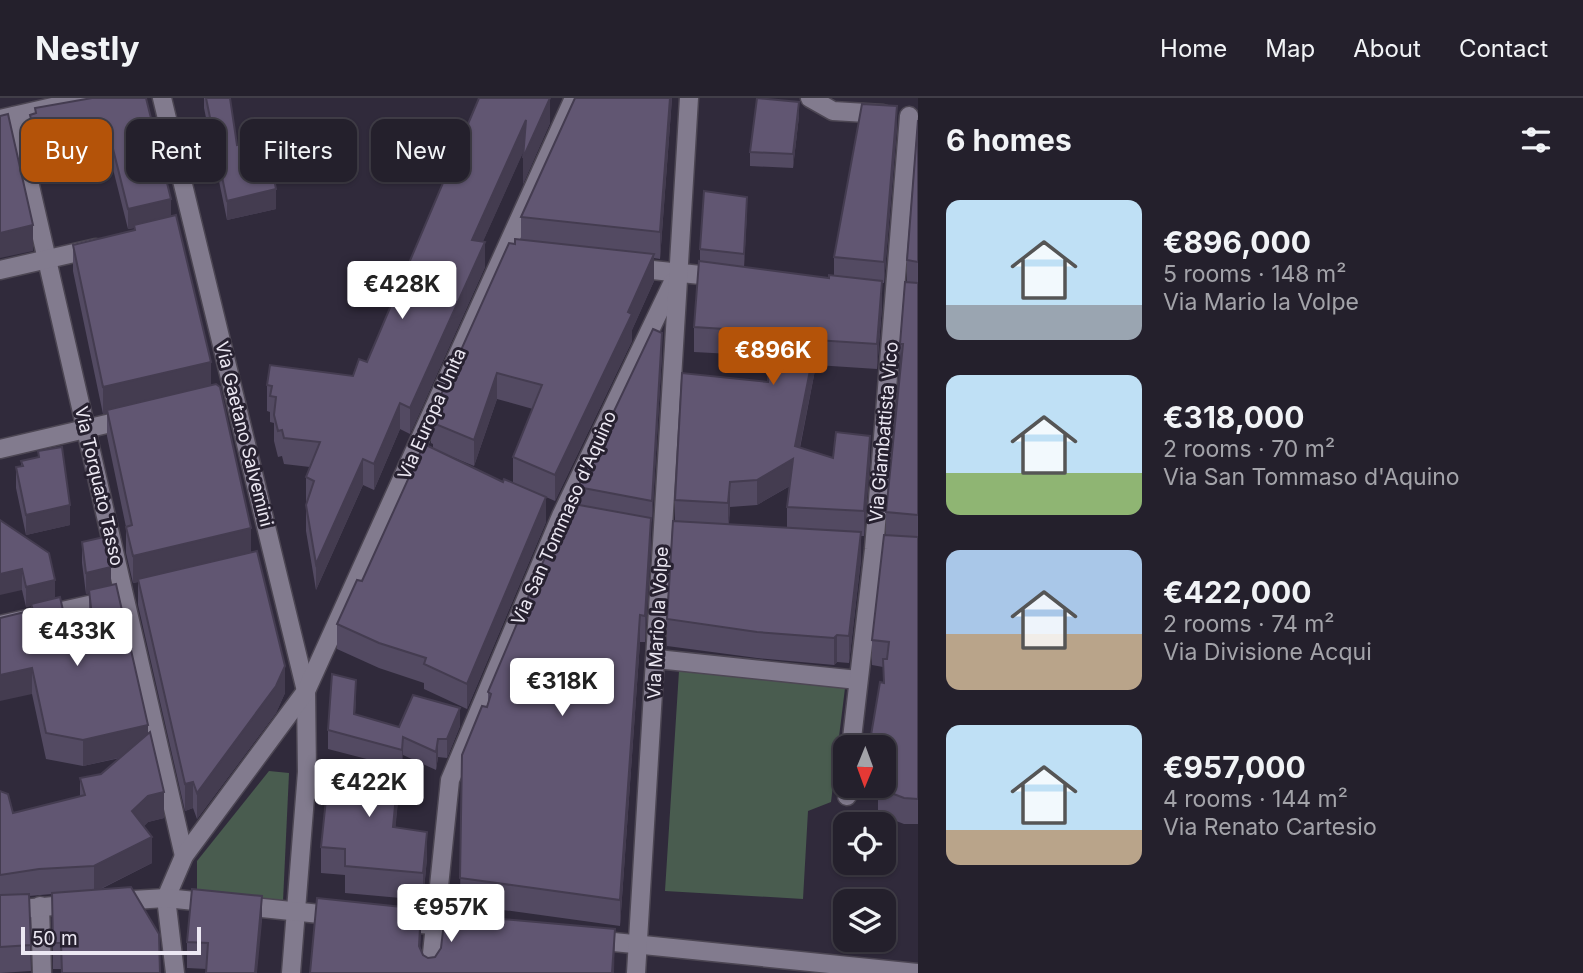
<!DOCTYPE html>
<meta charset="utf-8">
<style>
:root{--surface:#24202c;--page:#2c2834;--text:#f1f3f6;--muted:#a3a3a9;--line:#413e48;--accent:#b45309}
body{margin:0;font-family:Inter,sans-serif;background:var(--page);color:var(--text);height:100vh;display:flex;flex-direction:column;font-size:26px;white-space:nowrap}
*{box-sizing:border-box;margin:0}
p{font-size:23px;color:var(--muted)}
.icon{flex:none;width:38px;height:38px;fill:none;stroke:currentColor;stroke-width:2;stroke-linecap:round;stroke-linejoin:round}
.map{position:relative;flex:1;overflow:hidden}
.sheet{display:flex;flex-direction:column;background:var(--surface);width:665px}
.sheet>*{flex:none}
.top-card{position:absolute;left:21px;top:21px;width:665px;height:63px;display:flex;gap:14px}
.needle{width:46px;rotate:181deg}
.buttons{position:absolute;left:833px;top:637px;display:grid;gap:14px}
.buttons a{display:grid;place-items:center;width:63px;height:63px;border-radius:14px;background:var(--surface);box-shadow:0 2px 5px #0004,0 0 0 2px var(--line);font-size:35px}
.scale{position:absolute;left:21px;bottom:18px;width:180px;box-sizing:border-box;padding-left:7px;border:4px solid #ece8f3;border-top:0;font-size:19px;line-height:24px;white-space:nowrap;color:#ece8f3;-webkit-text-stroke:5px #272130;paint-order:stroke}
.price{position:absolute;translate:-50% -60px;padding:0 16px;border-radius:7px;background:#fff;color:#222;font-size:23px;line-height:46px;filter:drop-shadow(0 2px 4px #0008)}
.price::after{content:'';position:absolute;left:50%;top:42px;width:21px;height:16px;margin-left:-10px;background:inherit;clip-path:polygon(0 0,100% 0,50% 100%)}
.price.selected{background:var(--accent);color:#fff}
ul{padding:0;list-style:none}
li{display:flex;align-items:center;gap:21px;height:175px;padding:0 28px}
li span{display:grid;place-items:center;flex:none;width:196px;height:140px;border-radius:14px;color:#555}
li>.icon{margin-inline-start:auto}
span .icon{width:84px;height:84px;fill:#fffc;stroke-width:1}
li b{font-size:30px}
h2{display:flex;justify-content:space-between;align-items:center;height:84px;padding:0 28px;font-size:30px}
.pill{padding:0 24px;border-radius:14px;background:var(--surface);box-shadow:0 2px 5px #0004,0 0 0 2px var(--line);font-size:24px;line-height:63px}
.pill.selected{background:var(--accent);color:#fff}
header{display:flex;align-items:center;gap:42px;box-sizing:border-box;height:98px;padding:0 35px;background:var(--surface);border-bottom:2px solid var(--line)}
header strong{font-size:33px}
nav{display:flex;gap:38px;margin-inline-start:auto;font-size:24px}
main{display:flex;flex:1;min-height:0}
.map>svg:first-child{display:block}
</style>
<header>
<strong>Nestly</strong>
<nav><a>Home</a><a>Map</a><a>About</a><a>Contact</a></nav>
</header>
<main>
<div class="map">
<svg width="918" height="875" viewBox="0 0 918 875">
<rect width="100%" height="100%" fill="#302a3b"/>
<g fill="#495c4f">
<path d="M679,573L845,590L831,704L808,713L803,801L665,793Z"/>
<path d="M269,673L289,675L283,803L197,795V763Z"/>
</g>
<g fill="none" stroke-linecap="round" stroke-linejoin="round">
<g stroke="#4c4653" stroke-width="21">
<g id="minor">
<path d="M162,0L306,593L307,674L291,875"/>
<path d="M810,0L833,13L883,16"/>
<path d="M14,18L184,758"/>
<path d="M0,21L92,0"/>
<path d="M633,170L720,179"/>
<path d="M0,172L96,150"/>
<path d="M0,351L128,321"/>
<path d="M0,527L111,502"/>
<path d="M657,561L858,582"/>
<path d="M851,649L874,451L909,18"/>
<path d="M847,698L848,688"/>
<path d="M166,800L184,758L306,593L574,0"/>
<path d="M166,800L175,875"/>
<path d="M116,803L166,800L339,818"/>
<path d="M40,808L42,875"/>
<path d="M0,813L75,806"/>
<path d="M399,824L465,830"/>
<path d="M594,842L918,875"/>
<path d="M430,875L450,682L561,418L673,184"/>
<path d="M636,875L689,0"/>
</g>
</g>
<use href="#minor" stroke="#827b8e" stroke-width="18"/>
</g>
<g fill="#534a62" fill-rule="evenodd">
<path d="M92,0L171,118L285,595L276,615L197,721L193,710L185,713L138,507V484L133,485L126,455V429L107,338V315L103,316L73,173V147L134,132V130L128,131L109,55L38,72L30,37V17L35,16V10Z"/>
<path d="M204,0H230L237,47L276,111L227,122L204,10Z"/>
<path d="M479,0L550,25L523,86V54L483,143L485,169L410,336L400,331L374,392L363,387L316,492L306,433V379L310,369L284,366L282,358L278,359L274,343V325L270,324V314L267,313V287L353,278L367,264Z"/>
<path d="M575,0H672L660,161L654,160V183L632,232V243L555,403L546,399V424L467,611L424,591V585L379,570L337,551V526L362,483L433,351V346L431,345V319L515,146L521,142V119ZM497,301L533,311L513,359V384H503L433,351L474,368Z"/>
<path d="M799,18L793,70L750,68V54Z"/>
<path d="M918,22V726H904L878,716V688H884L883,569L872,567V542L886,437V414L901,272L900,246L907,185V162Z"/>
<path d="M897,29L884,185H882V208L877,271L816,267L800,350L833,360L870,362L864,438H861V461L849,565L837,564L834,567L757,560L667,548V521L675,423V402L768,284L770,258L694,254V229L700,163V151L747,113L744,169L829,180L834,178V159ZM790,388L787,409V430L729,426L730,409L757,407Z"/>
<path d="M662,255L652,424L651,423V446L645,544H640L620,828L460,806L462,657L487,609L488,605V594L578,406V389Z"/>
<path d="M38,353L70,427L26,437L16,390V369L21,368V363L38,359Z"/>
<path d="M0,422L55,500L73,557L93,553L89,518V495L86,496L82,465V444L111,487L148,635L164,720L148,724L144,728L152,765L99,792L160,875H61V871H53L52,796L29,798L31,873L0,875V693L13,715L80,698V680L101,676L120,660L83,668L46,661L32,596L31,508L26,509L22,492Z"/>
<path d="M356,601L355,616L399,629L460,628L447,660L438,659L436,672L403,657L402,670H399V693L395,730L427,760L423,802L345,795V777L321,775V749L382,665L328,651V632Z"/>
<path d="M262,824L207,871L187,870V844Z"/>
</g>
<g fill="#443c50">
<path d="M550,0V25L523,86V60Z"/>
<path d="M670,0H672L660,161V134Z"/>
<path d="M799,4V18L793,70V56Z"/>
<path d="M897,8V29L884,185V164Z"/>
<path d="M526,22V48L472,168V142Z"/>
<path d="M109,35V55L38,72V52Z"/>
<path d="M276,91V111L227,122V103Z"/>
<path d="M747,99V113L744,170V156Z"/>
<path d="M171,101V121L134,127V130L128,131V111Z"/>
<path d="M33,127V153L0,160V135Z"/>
<path d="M485,144V169L410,336V310Z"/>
<path d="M654,156V183L632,232V243L555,403V377Z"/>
<path d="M882,183V208L877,271V246Z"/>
<path d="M662,235V255L652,424V403Z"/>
<path d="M816,242V267L795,373V348Z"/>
<path d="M211,264V291L107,312V315L103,316V289Z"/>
<path d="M497,275V301L474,368V342Z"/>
<path d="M400,305V331L374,392V366Z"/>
<path d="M870,338V362L864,438V413Z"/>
<path d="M363,361V387L316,492V466Z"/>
<path d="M793,361V386L757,407V382Z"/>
<path d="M730,384V409L728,430V405Z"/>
<path d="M546,399V424L467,611V586Z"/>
<path d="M70,407V427L26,437V417Z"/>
<path d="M651,420V446L645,544V518Z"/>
<path d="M251,430V456L138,481V484L133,485V458Z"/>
<path d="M861,434V461L849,565V538Z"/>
<path d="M111,469V490L86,496V475Z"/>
<path d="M22,471V492L0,497V476Z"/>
<path d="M55,482V503L26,509V489Z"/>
<path d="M640,517V544L620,828V802Z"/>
<path d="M837,537V564L834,567V540Z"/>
<path d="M285,568V595L276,615L197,721V695Z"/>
<path d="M32,570V596L0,603V577Z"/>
<path d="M356,582V601L354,635V616Z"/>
<path d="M460,610V628L447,660V641Z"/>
<path d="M148,627V653L83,668V642Z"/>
<path d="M403,639V657L402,670V652Z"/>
<path d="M438,641V659L436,672V654Z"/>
<path d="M399,666V693L393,756V729Z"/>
<path d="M193,684V710L185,713V686Z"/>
<path d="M164,694V720L148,724L132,739V713L148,698Z"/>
<path d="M427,734V760L423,802V775Z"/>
<path d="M152,739V765L94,794V768Z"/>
<path d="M262,798V824L257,875H255Z"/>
<path d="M421,811V838L419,875V848Z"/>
<path d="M615,831L614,875H612Z"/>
</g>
<g fill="#615672" stroke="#443c50" stroke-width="2">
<path d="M92,0H146L171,101L128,111L109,35L38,52L30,17L36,15L35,10Z"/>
<path d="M206,0H230L237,47L266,40L276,91L227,103Z"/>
<path d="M479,0H550L523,60L526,22L472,142L485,144L410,310L400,305L374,366L363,361L316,466L306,407L314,383L306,379L320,344L284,340L282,332L278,333L274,317L276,299L270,298L272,288L267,287L270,267L353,278L359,261L367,264Z"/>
<path d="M575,0H670L660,134L521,119Z"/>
<path d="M757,0L799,4L793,56L750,54Z"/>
<path d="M862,6L897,8L884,164L834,159Z"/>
<path d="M8,16L33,127L0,135V18Z"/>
<path d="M918,22V164L907,162Z"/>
<path d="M704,93L747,99L744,156L700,151Z"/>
<path d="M176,117L211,264L103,289L73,147L135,132L134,127Z"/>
<path d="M515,141L654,156L628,214L632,216L555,377L513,359L542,287L497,275L474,342L433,325L435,321L431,319L509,145L515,146Z"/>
<path d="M699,163L829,180V177L882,183L877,246L816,242L795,348L833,360L836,334L870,338L864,413L787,409L793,361L757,382L730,384L728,405L675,402L682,275L768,284L771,234L694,229Z"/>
<path d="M905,184L918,185V417L886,414L903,246H900Z"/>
<path d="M653,231L662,235L652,403L578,389Z"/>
<path d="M216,286L220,289L251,430L133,458L126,429L132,427L107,312Z"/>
<path d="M424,346L503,384L504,381L546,399L467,586L424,566L426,560L379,545L337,526L357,482L362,483Z"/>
<path d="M62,349L70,407L26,417L16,369L23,368L21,363L39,359L38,353Z"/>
<path d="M568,405L651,420L645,518L640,517L620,802L460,780L462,657L482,608L487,609L491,596L488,594Z"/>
<path d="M0,422L49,455L55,482L26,489L22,471L0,476Z"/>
<path d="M673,423L861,434L849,538L837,537L834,540L757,534L667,521Z"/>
<path d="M884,437L918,439V701L904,700L878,690V688H884V649H869L880,584L884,585L883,561H887L889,544L872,542Z"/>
<path d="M104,439L111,469L86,475L82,444Z"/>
<path d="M257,453L285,568L276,588L197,695L193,684L185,686L138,481Z"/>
<path d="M116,486L148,627L83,642L46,635L32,570L0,577V520L33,512L31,506L60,499L73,557L96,553L89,492Z"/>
<path d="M332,576L356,582L354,616L399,629L413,597L460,610L447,641H438L436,654L403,639L402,652L328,632Z"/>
<path d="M150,634L164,694L148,698L132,713L152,739L94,768L39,771L0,777V693L8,696L13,715L85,697L80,680L101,676Z"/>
<path d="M330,663L399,666L393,729L427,734L423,775L345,768V751L321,749Z"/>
<path d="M131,789L159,836L160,875H62L61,845H53L52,795Z"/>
<path d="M192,791L262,798L255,875H206L208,845L187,844Z"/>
<path d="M29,796L31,847L0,849V797Z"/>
<path d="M317,800L421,811L419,848L423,857L428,860L435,859L441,850L445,816L615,831L612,875H310Z"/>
</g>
<g text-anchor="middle" stroke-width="6" stroke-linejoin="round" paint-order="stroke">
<g font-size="18" fill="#ece8f3" stroke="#272130">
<text transform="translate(432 316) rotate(-66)" y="6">Via Europa Unita</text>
<text transform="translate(884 334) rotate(-85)" y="6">Via Giambattista Vico</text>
<text transform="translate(244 336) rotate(76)" y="6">Via Gaetano Salvemini</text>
<text transform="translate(99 388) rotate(77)" y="6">Via Torquato Tasso</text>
<text transform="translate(564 420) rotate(-66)" y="6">Via San Tommaso d'Aquino</text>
<text transform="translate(658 525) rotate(-87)" y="6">Via Mario la Volpe</text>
</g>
</g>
</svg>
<div class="buttons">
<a><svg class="needle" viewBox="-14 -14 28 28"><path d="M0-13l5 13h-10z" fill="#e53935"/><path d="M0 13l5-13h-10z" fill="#a3a3a9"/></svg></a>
<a><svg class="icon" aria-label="locate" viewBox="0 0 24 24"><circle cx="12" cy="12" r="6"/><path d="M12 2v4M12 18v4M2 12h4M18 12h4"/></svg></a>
<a><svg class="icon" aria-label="layers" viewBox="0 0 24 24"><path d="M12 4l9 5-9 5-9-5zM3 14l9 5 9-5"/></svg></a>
</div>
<div class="scale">50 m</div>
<b class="price" style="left:402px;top:223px">€428K</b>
<b class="price selected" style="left:773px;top:289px">€896K</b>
<b class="price" style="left:77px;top:570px">€433K</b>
<b class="price" style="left:562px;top:620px">€318K</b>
<b class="price" style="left:369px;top:721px">€422K</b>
<b class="price" style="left:451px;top:846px">€957K</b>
<div class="top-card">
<a class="pill selected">Buy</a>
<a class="pill">Rent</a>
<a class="pill">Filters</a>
<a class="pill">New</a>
</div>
</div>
<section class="sheet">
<h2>6 homes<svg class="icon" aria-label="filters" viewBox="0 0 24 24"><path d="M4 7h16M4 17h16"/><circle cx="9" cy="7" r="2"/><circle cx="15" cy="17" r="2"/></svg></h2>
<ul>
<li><span style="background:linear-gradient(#bfe0f5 75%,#9aa5b1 0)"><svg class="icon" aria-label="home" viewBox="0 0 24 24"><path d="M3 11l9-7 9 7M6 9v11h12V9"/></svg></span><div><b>€896,000</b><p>5 rooms · 148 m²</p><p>Via Mario la Volpe</p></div></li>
<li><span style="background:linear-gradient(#bfe0f5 70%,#8fb573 0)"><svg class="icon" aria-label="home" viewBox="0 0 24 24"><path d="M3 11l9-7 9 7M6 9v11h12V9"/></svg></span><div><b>€318,000</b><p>2 rooms · 70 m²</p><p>Via San Tommaso d'Aquino</p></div></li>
<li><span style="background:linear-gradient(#a9c7e8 60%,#b9a48a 0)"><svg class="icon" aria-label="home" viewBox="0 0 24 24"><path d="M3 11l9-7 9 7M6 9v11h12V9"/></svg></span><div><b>€422,000</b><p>2 rooms · 74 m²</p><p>Via Divisione Acqui</p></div></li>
<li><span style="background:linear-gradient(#bfe0f5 75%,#b9a48a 0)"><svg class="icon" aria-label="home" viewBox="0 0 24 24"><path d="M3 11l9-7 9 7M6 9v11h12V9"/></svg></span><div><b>€957,000</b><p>4 rooms · 144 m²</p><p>Via Renato Cartesio</p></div></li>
</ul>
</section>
</main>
